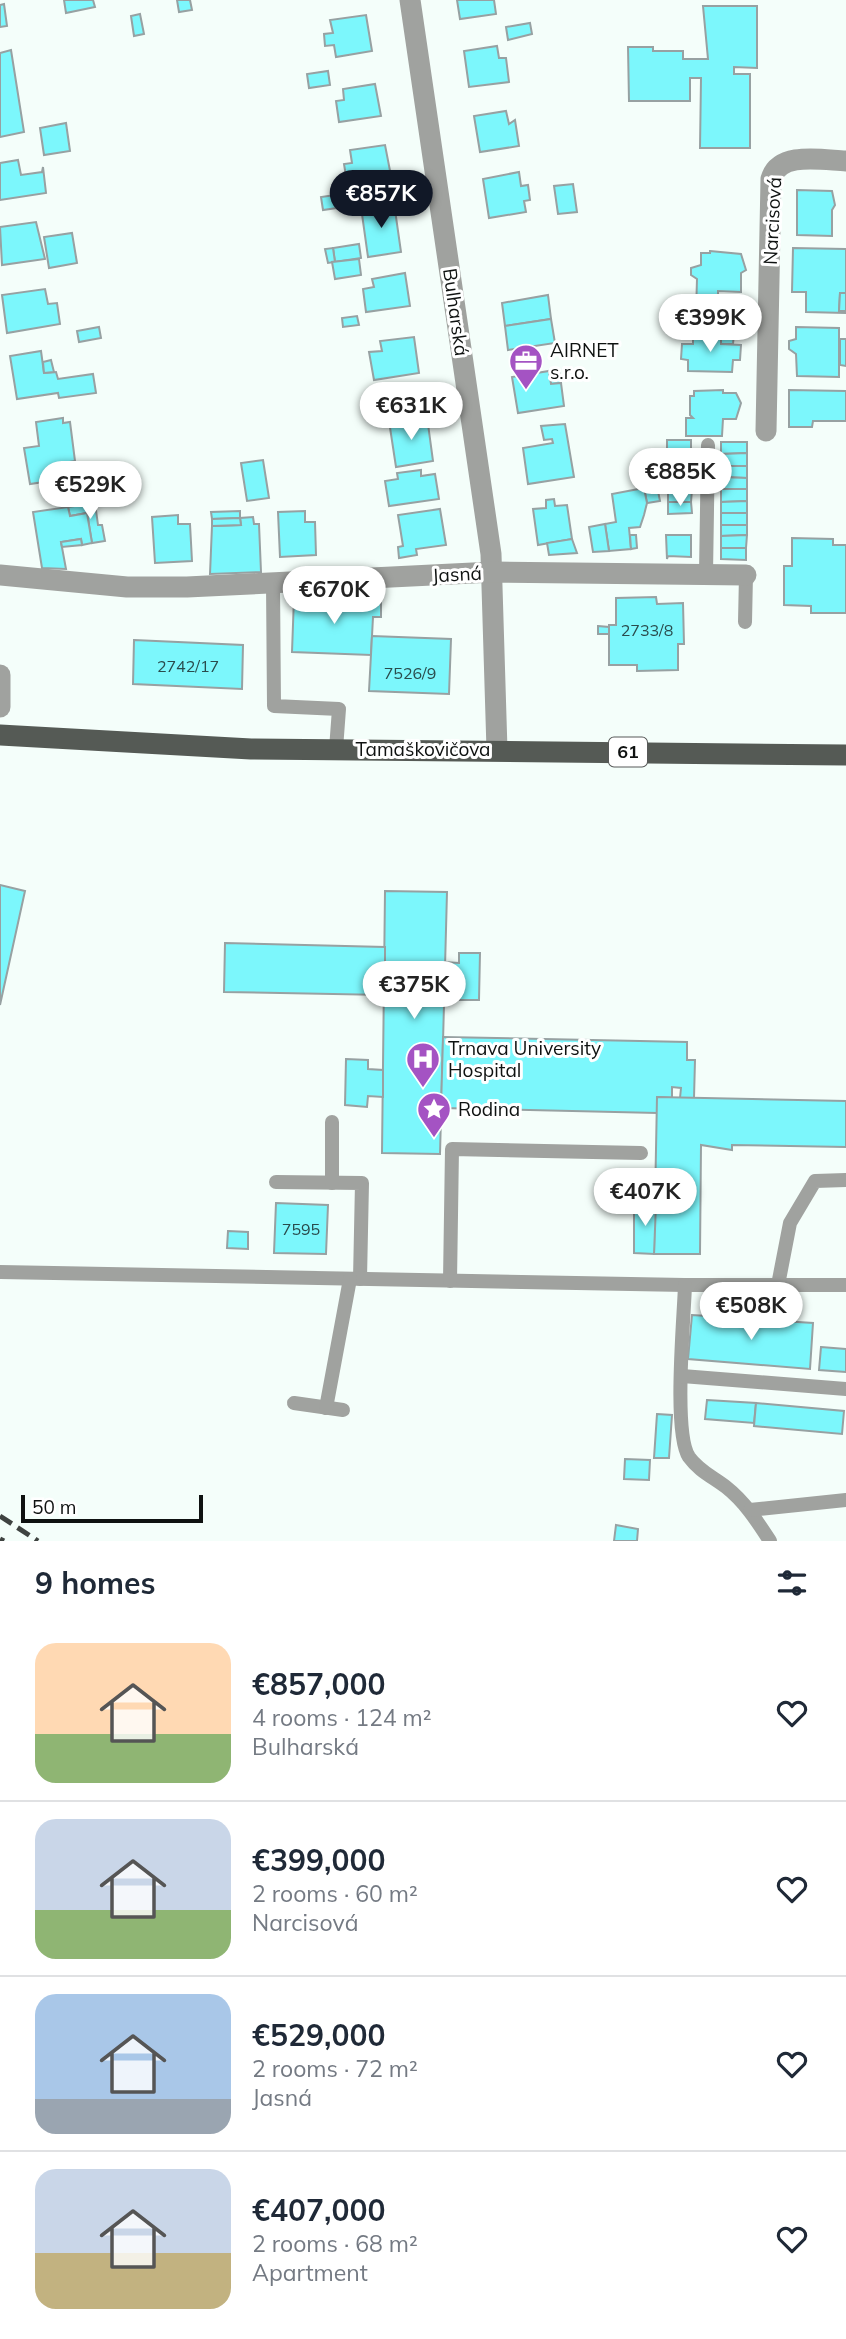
<!DOCTYPE html>
<meta charset="utf-8">
<style>
:root{--surface:#fff;--page:#f6f6f7;--text:#1f2937;--muted:#747a83;--line:#e0e1e3;--accent:#111827}
body{margin:0;font-family:Mulish,sans-serif;background:var(--page);color:var(--text);height:100vh;display:flex;flex-direction:column;font-size:26px;white-space:nowrap}
*{box-sizing:border-box;margin:0}
p{font-size:23px;color:var(--muted)}
.icon{flex:none;width:38px;height:38px;fill:none;stroke:currentColor;stroke-width:2;stroke-linecap:round;stroke-linejoin:round}
.map{position:relative;height:1541px;overflow:hidden}
.drawer{display:flex;flex-direction:column;background:var(--surface);flex:1}
.drawer>*{flex:none}
.scale{position:absolute;left:21px;bottom:18px;width:182px;box-sizing:border-box;padding-left:7px;border:4px solid #0f1211;border-top:0;font-size:19px;line-height:24px;white-space:nowrap;color:#0f1211;-webkit-text-stroke:5px #fff;paint-order:stroke}
.price{position:absolute;translate:-50% -60px;padding:0 16px;border-radius:24px;background:#fff;color:#222;font-size:23px;line-height:46px;filter:drop-shadow(0 2px 4px #0008)}
.price::after{content:'';position:absolute;left:50%;top:42px;width:21px;height:16px;margin-left:-10px;background:inherit;clip-path:polygon(0 0,100% 0,50% 100%)}
.price.selected{background:var(--accent);color:#fff}
ul{padding:0;list-style:none}
li{display:flex;align-items:center;gap:21px;height:175px;padding:0 35px}
li+li{border-top:2px solid var(--line)}
li span{display:grid;place-items:center;flex:none;width:196px;height:140px;border-radius:21px;color:#555}
li>.icon{margin-inline-start:auto}
span .icon{width:84px;height:84px;fill:#fffc;stroke-width:1}
li b{font-size:30px}
h2{display:flex;justify-content:space-between;align-items:center;height:84px;padding:0 35px;font-size:30px}
.map>svg:first-child{display:block}
</style>
<div class="map">
<svg width="846" height="1541" viewBox="0 0 846 1541">
<rect width="100%" height="100%" fill="#f4fefa"/>
<g fill="#7cf7fc" stroke="#97a1a2" stroke-width="2">
<path d="M64,0H93L95,7L66,13Z"/>
<path d="M177,0H190L192,10L179,12Z"/>
<path d="M457,0H494L496,14L460,19Z"/>
<path d="M4,4L7,26L0,27V5Z"/>
<path d="M703,6H757V68L734,67V74H750V148H700L701,78H690V101H629L628,47H653V51H683V59H708Z"/>
<path d="M140,14L144,34L134,36L131,16Z"/>
<path d="M366,15L372,51L336,57L334,45L325,46L324,34L333,33L330,20Z"/>
<path d="M530,23L532,34L508,40L506,27Z"/>
<path d="M497,46L499,58H506L509,82L469,87L464,51Z"/>
<path d="M11,50L24,132L0,137V53Z"/>
<path d="M328,71L330,85L309,88L307,74Z"/>
<path d="M375,84L381,116L339,122L336,101L344,100L343,89Z"/>
<path d="M506,111L509,124L515,120L519,146L480,152L474,116Z"/>
<path d="M66,123L70,151L44,155L40,128Z"/>
<path d="M385,145L392,181L348,188L344,164L352,163L350,150Z"/>
<path d="M18,160L21,175L42,172L43,167L46,193L0,200V163Z"/>
<path d="M519,172L521,186L528,185L530,200L524,201L526,212L489,218L483,179Z"/>
<path d="M573,184L577,212L558,214L554,186Z"/>
<path d="M797,190L832,191L835,205L832,210V236L797,235Z"/>
<path d="M342,194L344,207L323,210L321,197Z"/>
<path d="M394,203L401,252L368,257L361,207Z"/>
<path d="M36,222L45,259L2,265L0,227Z"/>
<path d="M72,233L77,263L49,268L44,237Z"/>
<path d="M359,244L361,258L335,262L333,248Z"/>
<path d="M333,248L335,262L328,263L325,249Z"/>
<path d="M793,248L846,249V293H840L839,311L846,313L806,312V292H792Z"/>
<path d="M710,251L741,254L746,270L741,273V292L718,291V314L696,313L697,279L691,275V268L701,265V253H710Z"/>
<path d="M359,259L361,275L335,279L332,262Z"/>
<path d="M405,273L410,306L366,312L363,289L374,287L372,279Z"/>
<path d="M45,289L48,304L57,303L60,324L7,333L2,295Z"/>
<path d="M840,293H846V311H839Z"/>
<path d="M548,295L551,319L505,326L502,303Z"/>
<path d="M357,316L359,325L343,327L342,318Z"/>
<path d="M551,319L555,343L508,350L505,326Z"/>
<path d="M99,327L101,338L79,342L77,331Z"/>
<path d="M796,327L839,328V377L797,376L796,354L789,349V341L796,339Z"/>
<path d="M693,332L721,333V344L741,345L740,360H733L732,372L688,371V360L681,359L682,344H693Z"/>
<path d="M721,333H734L733,344H721Z"/>
<path d="M414,337L419,373L374,380L369,352L382,351L380,341Z"/>
<path d="M840,339H846V366L840,365Z"/>
<path d="M41,351L44,373L56,372L58,379L93,374L96,393L59,398L58,393L17,399L10,356Z"/>
<path d="M51,360L54,372L44,373L43,362Z"/>
<path d="M559,370L561,383L551,384L549,371Z"/>
<path d="M549,371L551,384L561,383L564,406L518,413L512,377Z"/>
<path d="M723,390V393H736L741,403L736,419H723L722,436H686V418H693L690,415V396H694V391Z"/>
<path d="M789,390L846,391V421H813L812,427H789Z"/>
<path d="M417,416L418,425L428,424L433,461L396,467L389,421Z"/>
<path d="M63,418V423L70,422L75,461L69,462L71,478L30,484L24,448L39,446L36,422Z"/>
<path d="M565,424L574,477L528,484L523,448L553,443L552,439L544,440L541,426Z"/>
<rect x="667" y="440" width="24" height="13"/>
<path d="M721,442H747V453L721,454Z"/>
<path d="M667,453H691L692,465H668Z"/>
<path d="M747,453V466H721V454Z"/>
<path d="M263,460L269,498L247,501L241,463Z"/>
<rect x="668" y="465" width="24" height="12"/>
<path d="M721,466H747V478L721,477Z"/>
<path d="M421,470V476L435,474L439,499L389,506L385,481L398,479L397,473Z"/>
<rect x="668" y="477" width="24" height="12"/>
<path d="M721,477L747,478V489H721Z"/>
<path d="M657,486L660,501L647,503L644,488Z"/>
<path d="M644,488L647,503L644,515L640,527L629,528L631,549L609,551L605,524L616,522L612,494Z"/>
<path d="M668,489H692L691,502H668Z"/>
<path d="M721,489H747V501L721,502Z"/>
<path d="M554,499L555,506L567,505L572,539L538,545L533,509L546,508V500Z"/>
<path d="M747,501V513H721V502Z"/>
<path d="M668,502H691L692,513L668,514Z"/>
<path d="M95,503L98,525H102L105,541L92,543L87,513L70,516L68,507Z"/>
<path d="M68,507L70,516L87,513L92,543L82,545L81,539L61,542L66,569L42,568L33,512Z"/>
<path d="M440,509L446,545L416,549L417,555L399,558L398,547L403,546L398,515Z"/>
<path d="M240,511V518L212,519L211,512Z"/>
<path d="M305,511V522H315L316,555L280,557L278,512Z"/>
<rect x="721" y="513" width="26" height="12"/>
<path d="M178,515V524H190L192,561L155,563L152,517Z"/>
<path d="M253,517L254,524H259L261,572L210,574L212,526L241,525L240,518Z"/>
<path d="M240,518L241,525L212,526V519Z"/>
<path d="M605,524L609,551L593,552L589,527Z"/>
<path d="M721,525H747V535L721,536Z"/>
<path d="M630,535H636L637,548L631,549Z"/>
<path d="M666,535H691V557L668,556L667,559Z"/>
<path d="M747,535L746,548H721V536Z"/>
<path d="M792,538L833,539V545H846V613H811V606L784,605V566H792Z"/>
<path d="M81,539L82,545L62,547L61,542Z"/>
<path d="M572,539L577,553L549,555L547,543Z"/>
<path d="M721,548H746V560L721,559Z"/>
<path d="M294,597L381,602V617H373L371,655L292,652Z"/>
<path d="M656,597L657,604L683,603L684,644H678V670L637,671V665H609V625H616V598Z"/>
<path d="M598,626L609,627V634H598Z"/>
<path d="M372,636L451,639L449,694L369,691Z"/>
<path d="M134,640L243,645L242,689L133,684Z"/>
<path d="M0,885L25,891L0,1005Z"/>
<path d="M385,891L447,892L440,1154L382,1153Z"/>
<path d="M225,943L385,947V995L224,992Z"/>
<path d="M459,953H480L479,1000H458V988L444,987L445,962L459,963Z"/>
<path d="M443,1037L687,1042V1060H695L694,1098H680L681,1088L672,1087V1098L657,1097V1113L441,1108Z"/>
<path d="M346,1059L368,1060V1069L383,1070V1097L368,1096L367,1107L345,1105Z"/>
<path d="M657,1097L846,1101V1147L732,1145V1150L701,1145L700,1254H654Z"/>
<path d="M276,1203L328,1205L326,1254L274,1253Z"/>
<path d="M634,1203L656,1204L654,1254L634,1253Z"/>
<path d="M228,1231L248,1232V1249L227,1248Z"/>
<path d="M692,1315L813,1323L810,1369L688,1359Z"/>
<path d="M821,1347L846,1349V1372L819,1370Z"/>
<path d="M707,1400L756,1403L754,1423L705,1419Z"/>
<path d="M756,1403L844,1411L842,1434L754,1426Z"/>
<path d="M657,1414L672,1415L669,1458H654Z"/>
<path d="M625,1459L650,1460L649,1480L624,1479Z"/>
<path d="M616,1525L638,1529L637,1541H614Z"/>
</g>
<g fill="none" stroke-linecap="round" stroke-linejoin="round">
<g stroke="#a0a29f" stroke-width="14">
<path d="M706,574L708,445"/>
<path d="M273,584L274,706L339,709L336,749"/>
<path d="M745,622L746,575"/>
<path d="M276,1182L362,1183L360,1279"/>
<path d="M332,1183V1122"/>
<path d="M0,1272L685,1285H846"/>
<path d="M450,1281L452,1149L641,1153"/>
<path d="M685,1285C684,1318 673,1433 689,1457C699,1471 713,1477 726,1487C745,1502 757,1521 770,1541"/>
<path d="M778,1285L790,1223L815,1181L846,1180"/>
<path d="M682,1376L846,1389"/>
<path d="M294,1403L343,1410"/>
<path d="M326,1408L350,1279"/>
<path d="M750,1510L846,1500"/>
</g>
<g stroke="#a0a29f" stroke-width="21">
<path d="M410,0L491,554L497,750"/>
<path d="M766,431L771,179C779,151 822,160 846,161"/>
<path d="M0,575L127,587H187L493,572L746,575"/>
<path d="M0,675V707"/>
</g>
<path stroke="#555a55" stroke-width="21" d="M0,735L251,749L846,755"/>
<g stroke="#3f4341" stroke-width="5" stroke-dasharray="14 7" stroke-linecap="butt">
<path d="M0,1516L38,1541"/>
<path d="M0,1539L4,1541"/>
</g>
</g>
<defs>
<g id="office-pin" transform="scale(1.75)"><path d="M0 17L-7.5 6A9.5 9.5 0 1 1 7.5 6Z" fill="#a453c3" stroke="#fff"/><path d="M-6-3h4V-5.5h4V-3h4V5H-6ZM-1-4.5V-3h2v-1.5ZM-6 0V1H6V0Z" fill="#fff"/></g>
<g id="hospital-pin" transform="scale(1.75)"><path d="M0 17L-7.5 6A9.5 9.5 0 1 1 7.5 6Z" fill="#a453c3" stroke="#fff"/><path d="M-5-5h3v3.5h4V-5h3V5h-3V1.5h-4V5h-3Z" fill="#fff"/></g>
<g id="sight-pin" transform="scale(1.75)"><path d="M0 17L-7.5 6A9.5 9.5 0 1 1 7.5 6Z" fill="#a453c3" stroke="#fff"/><path d="M0-6L1.8-2.2L6-1.7L2.9 1.2L3.7 5.4L0 3.3L-3.7 5.4L-2.9 1.2L-6-1.7L-1.8-2.2Z" fill="#fff"/></g>
</defs>
<g fill-rule="evenodd">
<use href="#office-pin" x="526" y="361"/>
<use href="#hospital-pin" x="423" y="1059"/>
<use href="#sight-pin" x="434" y="1109"/>
</g>
<g text-anchor="middle" stroke-width="6" stroke-linejoin="round" paint-order="stroke">
<g font-size="16" fill="#2a4b4c">
<text x="647" y="636">2733/8</text>
<text x="188" y="672">2742/17</text>
<text x="410" y="679">7526/9</text>
<text x="301" y="1235">7595</text>
</g>
<rect fill="#fff" stroke="#575958" stroke-width="2" x="609" y="737.5" width="38" height="29" rx="5"/>
<g font-size="18" font-weight="bold" fill="#0f1211">
<text x="628" y="758">61</text>
</g>
<g font-size="19" fill="#0f1211" stroke="#fff">
<text transform="translate(772 221) rotate(-87)" y="7">Narcisová</text>
<text transform="translate(456 312) rotate(82)" y="7">Bulharská</text>
<text transform="translate(457 574) rotate(-3)" y="7">Jasná</text>
<text x="423" y="756">Tamaškovičova</text>
</g>
<g font-size="19" fill="#0f1211" stroke="#fff" text-anchor="start">
<text x="550" y="357">AIRNET<tspan x="550" dy="22">s.r.o.</tspan></text>
<text x="448" y="1055">Trnava University<tspan x="448" dy="22">Hospital</tspan></text>
<text x="458" y="1116">Rodina</text>
</g>
</g>
</svg>
<div class="scale">50 m</div>
<b class="price selected" style="left:381px;top:230px">€857K</b>
<b class="price" style="left:710px;top:354px">€399K</b>
<b class="price" style="left:411px;top:442px">€631K</b>
<b class="price" style="left:680px;top:508px">€885K</b>
<b class="price" style="left:90px;top:521px">€529K</b>
<b class="price" style="left:334px;top:626px">€670K</b>
<b class="price" style="left:414px;top:1021px">€375K</b>
<b class="price" style="left:645px;top:1228px">€407K</b>
<b class="price" style="left:751px;top:1342px">€508K</b>
</div>
<section class="drawer">
<h2>9 homes<svg class="icon" aria-label="filters" viewBox="0 0 24 24"><path d="M4 7h16M4 17h16"/><circle cx="9" cy="7" r="2"/><circle cx="15" cy="17" r="2"/></svg></h2>
<ul>
<li><span style="background:linear-gradient(#ffd9b3 65%,#8fb573 0)"><svg class="icon" aria-label="home" viewBox="0 0 24 24"><path d="M3 11l9-7 9 7M6 9v11h12V9"/></svg></span><div><b>€857,000</b><p>4 rooms · 124 m²</p><p>Bulharská</p></div><svg class="icon" aria-label="heart" viewBox="0 0 24 24"><path d="M12 20l-8-8c-3-5 5-10 8-4 3-6 11-1 8 4z"/></svg></li>
<li><span style="background:linear-gradient(#c9d6e8 65%,#8fb573 0)"><svg class="icon" aria-label="home" viewBox="0 0 24 24"><path d="M3 11l9-7 9 7M6 9v11h12V9"/></svg></span><div><b>€399,000</b><p>2 rooms · 60 m²</p><p>Narcisová</p></div><svg class="icon" aria-label="heart" viewBox="0 0 24 24"><path d="M12 20l-8-8c-3-5 5-10 8-4 3-6 11-1 8 4z"/></svg></li>
<li><span style="background:linear-gradient(#a9c7e8 75%,#9aa5b1 0)"><svg class="icon" aria-label="home" viewBox="0 0 24 24"><path d="M3 11l9-7 9 7M6 9v11h12V9"/></svg></span><div><b>€529,000</b><p>2 rooms · 72 m²</p><p>Jasná</p></div><svg class="icon" aria-label="heart" viewBox="0 0 24 24"><path d="M12 20l-8-8c-3-5 5-10 8-4 3-6 11-1 8 4z"/></svg></li>
<li><span style="background:linear-gradient(#c9d6e8 60%,#c2b280 0)"><svg class="icon" aria-label="home" viewBox="0 0 24 24"><path d="M3 11l9-7 9 7M6 9v11h12V9"/></svg></span><div><b>€407,000</b><p>2 rooms · 68 m²</p><p>Apartment</p></div><svg class="icon" aria-label="heart" viewBox="0 0 24 24"><path d="M12 20l-8-8c-3-5 5-10 8-4 3-6 11-1 8 4z"/></svg></li>
</ul>
</section>
